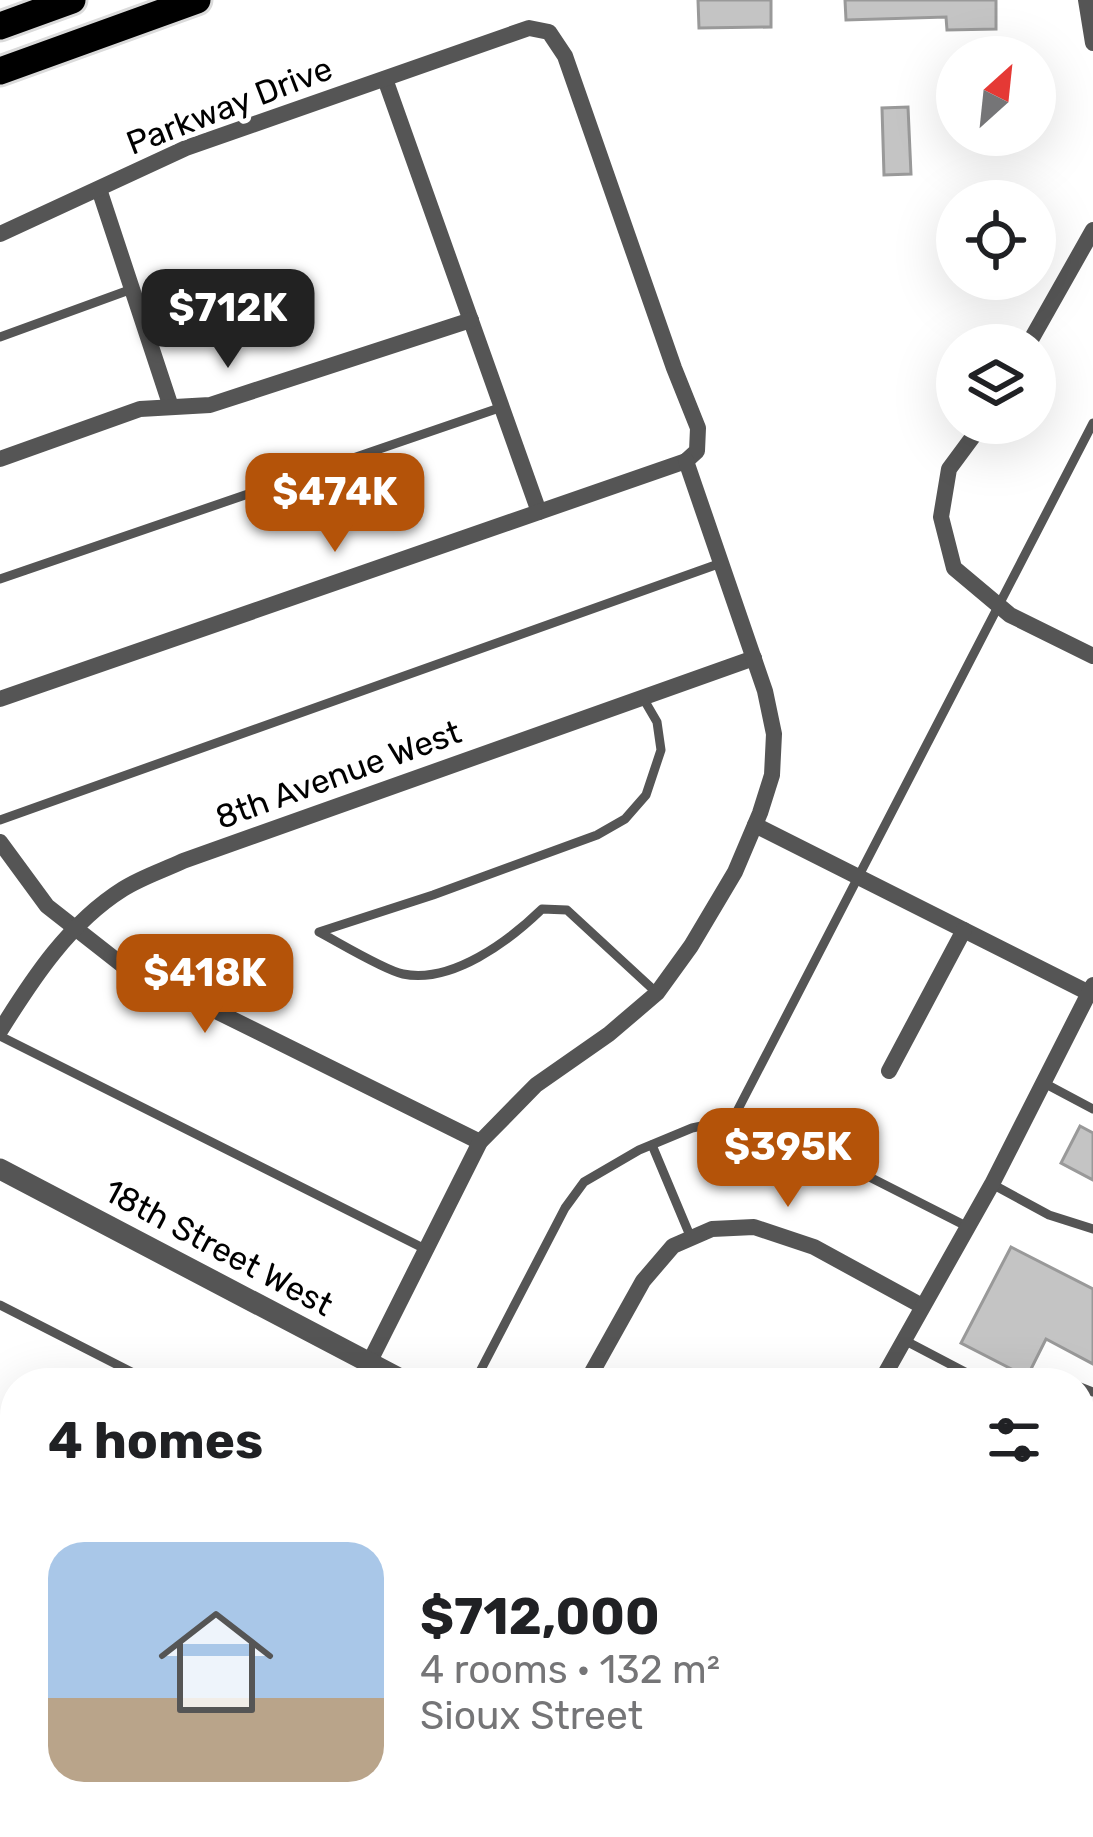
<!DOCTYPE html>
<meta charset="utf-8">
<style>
:root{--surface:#fff;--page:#f2f2f2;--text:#202124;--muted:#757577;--accent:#b45309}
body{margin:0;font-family:Rubik,sans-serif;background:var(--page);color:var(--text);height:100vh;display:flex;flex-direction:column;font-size:45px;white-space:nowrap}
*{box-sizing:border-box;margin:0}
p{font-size:39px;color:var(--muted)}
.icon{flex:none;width:66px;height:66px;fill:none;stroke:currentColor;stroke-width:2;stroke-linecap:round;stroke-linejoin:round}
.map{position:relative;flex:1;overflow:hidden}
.side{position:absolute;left:0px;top:1368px;width:1095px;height:471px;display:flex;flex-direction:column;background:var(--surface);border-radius:48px 48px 0 0;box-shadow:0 12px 48px #0002}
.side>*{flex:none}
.needle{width:78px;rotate:27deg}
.tools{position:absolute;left:936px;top:36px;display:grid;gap:24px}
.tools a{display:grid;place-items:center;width:120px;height:120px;border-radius:50%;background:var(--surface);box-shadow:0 12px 48px #0002;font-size:60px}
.price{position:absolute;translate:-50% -102px;padding:0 27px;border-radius:24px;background:var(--accent);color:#fff;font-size:39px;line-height:78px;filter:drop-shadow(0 3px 6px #0008)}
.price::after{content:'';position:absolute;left:50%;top:72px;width:36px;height:27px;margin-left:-18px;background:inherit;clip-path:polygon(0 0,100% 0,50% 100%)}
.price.current{background:#222;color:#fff}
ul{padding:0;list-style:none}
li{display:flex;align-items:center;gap:36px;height:300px;padding:0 48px}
li span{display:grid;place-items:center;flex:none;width:336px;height:240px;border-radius:36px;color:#555}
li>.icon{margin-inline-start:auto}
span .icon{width:144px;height:144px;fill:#fffc;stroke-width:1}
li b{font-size:51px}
h2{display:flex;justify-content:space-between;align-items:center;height:144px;padding:0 48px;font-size:51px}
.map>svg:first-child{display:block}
</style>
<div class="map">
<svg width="1093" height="1837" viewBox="0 0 1093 1837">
<rect width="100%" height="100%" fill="#fff"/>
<g fill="#c4c4c4" stroke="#999" stroke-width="3">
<path d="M698,0H771V27L699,28Z"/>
<path d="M845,0H996V29L947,30L946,17L846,20Z"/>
<path d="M908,107L911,174L884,175L882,108Z"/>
<path d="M1080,1126L1093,1133V1180L1061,1163Z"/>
<path d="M1011,1247L1093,1289V1364L1046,1339L1027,1377L961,1343Z"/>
</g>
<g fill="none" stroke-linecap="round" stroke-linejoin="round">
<g stroke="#dbdbdb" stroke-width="33">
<g id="trunk">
<path d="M0,26L72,0"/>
<path d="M0,71L197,0"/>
</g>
</g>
<g stroke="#555" stroke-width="9">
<path d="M0,337L132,289"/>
<path d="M0,579L502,407"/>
<path d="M643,698L657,722L661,750L646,795L625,819L597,835L433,895L319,932C338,942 384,970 403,974C452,984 509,941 542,909L567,910L657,993"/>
<path d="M0,820L721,563"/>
<path d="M0,1036L427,1250"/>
<path d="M1044,1083L1093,1109"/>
<path d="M733,1119L1093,423"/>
<path d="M652,1145L691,1238"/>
<path d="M992,1184L1049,1215L1093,1229"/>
<path d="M0,1305L153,1383"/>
<path d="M904,1340L986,1383"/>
<path d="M474,1383L565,1208L584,1182L639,1150L692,1128L740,1118L767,1125L968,1227"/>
<path d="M1053,1383H1061"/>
<path d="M1080,1387L1093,1392"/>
<path d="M1080,1433L1093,1439"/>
<path d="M0,1568L15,1576"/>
<path d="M0,1813L15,1783"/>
<path d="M505,1837L511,1824"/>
<path d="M812,1837L819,1824"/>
</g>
<g stroke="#555" stroke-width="16">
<path d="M1086,0L1093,43"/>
<path d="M385,79L539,512"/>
<path d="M99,189L171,407"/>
<path d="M0,234L186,148L529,28L549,32L565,56L674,368L698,428L697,451L686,461"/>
<path d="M1028,345L1093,230"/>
<path d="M983,423L949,469L941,517L954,568L1010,615L1093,656"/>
<path d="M0,459L140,409L210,405L471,320"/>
<path d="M0,699L686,461"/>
<path d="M755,825L1089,993"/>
<path d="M0,842L47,906L121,964L480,1142"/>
<path d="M0,1031C33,978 69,923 123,889C142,877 164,870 183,861L754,658"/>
<path d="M889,1071L964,930"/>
<path d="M369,1363L480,1142L536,1085L609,1034L657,993L691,946L735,872L760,813L772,775L774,734L765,691L686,461"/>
<path d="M586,1383L643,1281L673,1246L712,1229L754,1227L814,1247L922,1306"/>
<path d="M880,1383L992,1184L1093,985"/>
<path d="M0,1439L15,1446"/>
<path d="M1080,1634L1093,1608"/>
<path d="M372,1837L378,1824"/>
<path d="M645,1837L651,1824"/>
<path d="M976,1837L982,1824"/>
</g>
<g stroke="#555" stroke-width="21">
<path d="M0,1169L408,1383"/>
<path d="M1080,1719L1093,1726"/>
<path d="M127,1837L133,1824"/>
</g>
<use href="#trunk" stroke="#000" stroke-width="27"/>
</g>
<g text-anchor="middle" stroke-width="10" stroke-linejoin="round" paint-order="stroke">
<g font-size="33" fill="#000" stroke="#fff">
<text transform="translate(229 105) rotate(-21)" y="12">Parkway Drive</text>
<text transform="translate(338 774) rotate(-20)" y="12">8th Avenue West</text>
<text transform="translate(219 1247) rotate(28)" y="12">18th Street West</text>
</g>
</g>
</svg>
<div class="tools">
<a><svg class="needle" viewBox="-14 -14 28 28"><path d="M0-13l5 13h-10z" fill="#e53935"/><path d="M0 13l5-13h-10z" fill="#757577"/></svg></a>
<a><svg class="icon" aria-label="locate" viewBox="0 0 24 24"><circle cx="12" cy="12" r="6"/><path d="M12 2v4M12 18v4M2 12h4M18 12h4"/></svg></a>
<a><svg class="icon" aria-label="layers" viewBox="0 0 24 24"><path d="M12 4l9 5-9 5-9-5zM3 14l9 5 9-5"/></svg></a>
</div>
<b class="price current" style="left:228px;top:371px">$712K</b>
<b class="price" style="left:335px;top:555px">$474K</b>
<b class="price" style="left:205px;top:1036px">$418K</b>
<b class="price" style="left:788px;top:1210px">$395K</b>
<section class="side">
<h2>4 homes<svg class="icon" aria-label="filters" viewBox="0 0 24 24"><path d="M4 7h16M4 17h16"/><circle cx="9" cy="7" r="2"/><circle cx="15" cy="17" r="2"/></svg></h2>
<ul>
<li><span style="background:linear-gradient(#a9c7e8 65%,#b9a48a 0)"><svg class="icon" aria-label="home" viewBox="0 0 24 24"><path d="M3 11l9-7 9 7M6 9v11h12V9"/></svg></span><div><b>$712,000</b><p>4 rooms · 132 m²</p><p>Sioux Street</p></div></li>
</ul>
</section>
</div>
